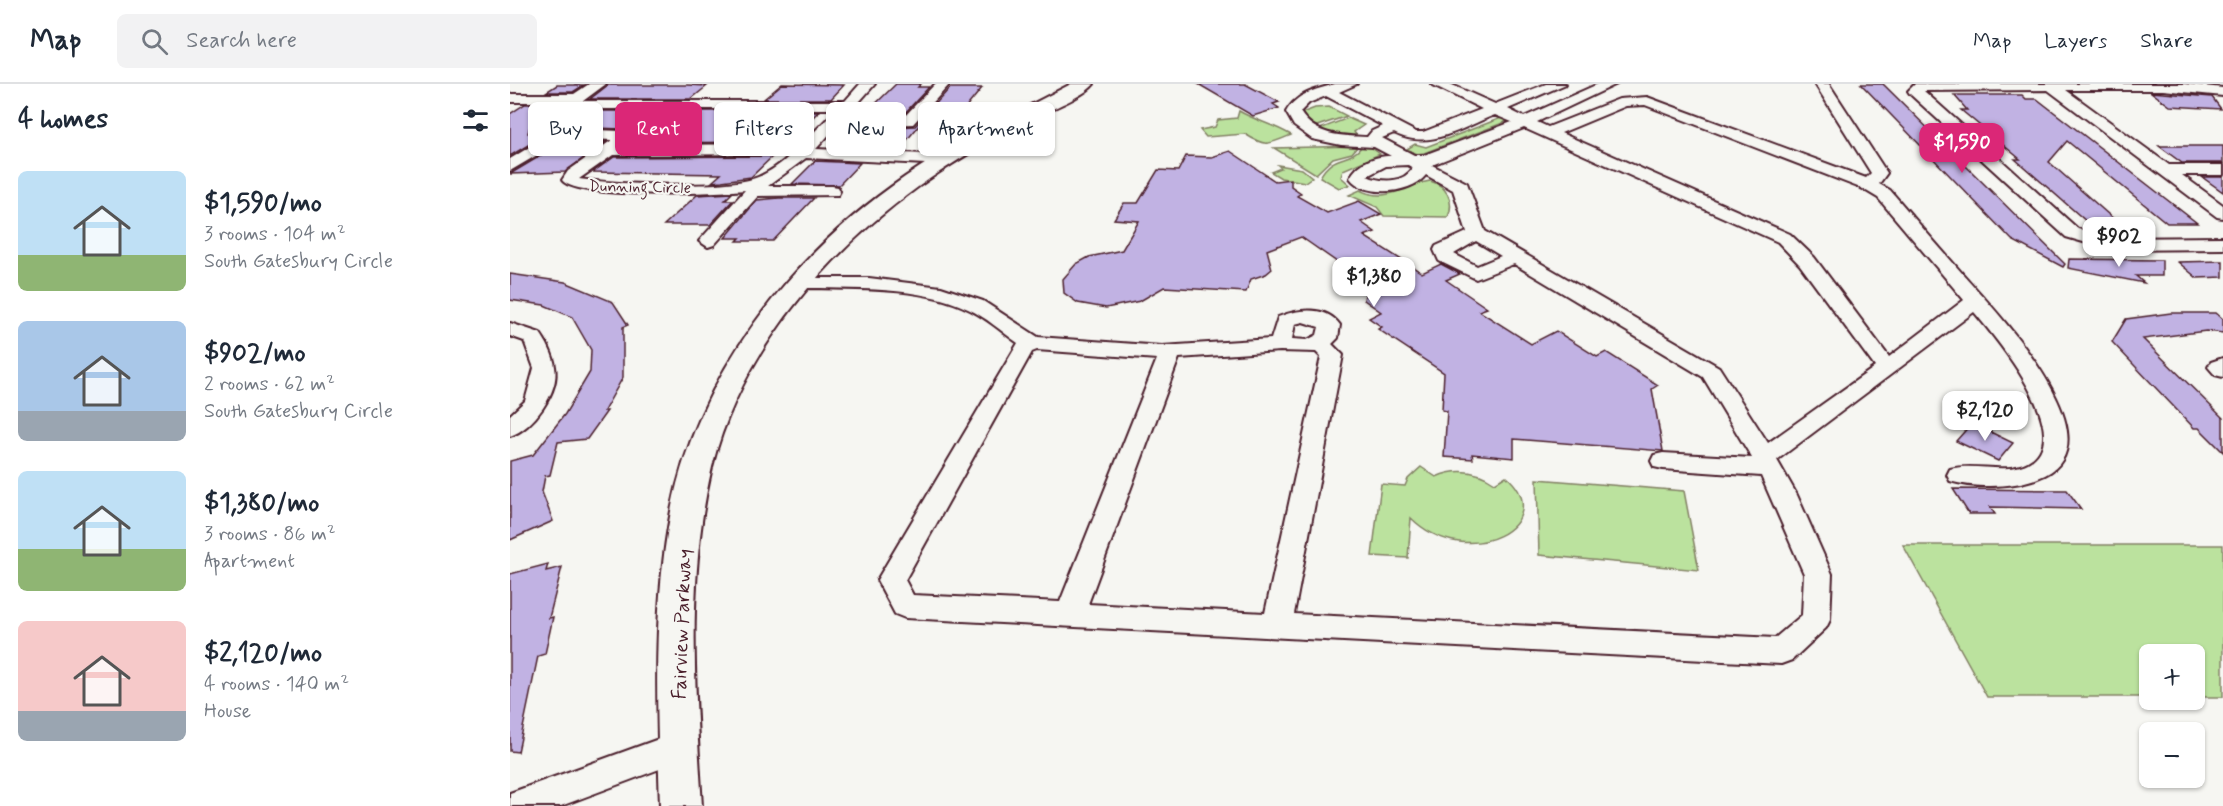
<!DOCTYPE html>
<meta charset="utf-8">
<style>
:root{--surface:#fff;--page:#f2f2f3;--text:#1f2937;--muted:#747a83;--line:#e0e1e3;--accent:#db2777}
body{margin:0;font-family:Mynerve,sans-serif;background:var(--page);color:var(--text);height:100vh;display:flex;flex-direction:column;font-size:22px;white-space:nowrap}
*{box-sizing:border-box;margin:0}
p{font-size:20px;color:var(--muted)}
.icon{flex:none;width:33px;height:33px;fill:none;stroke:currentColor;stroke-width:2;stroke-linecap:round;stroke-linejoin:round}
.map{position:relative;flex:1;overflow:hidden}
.details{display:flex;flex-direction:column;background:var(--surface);width:510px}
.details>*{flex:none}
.top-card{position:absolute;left:18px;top:18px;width:570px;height:54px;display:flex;gap:12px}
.tools{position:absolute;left:1629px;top:560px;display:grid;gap:12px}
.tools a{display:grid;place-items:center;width:66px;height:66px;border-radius:9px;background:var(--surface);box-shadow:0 2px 4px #0004;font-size:30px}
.price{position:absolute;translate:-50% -51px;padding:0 14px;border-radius:12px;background:#fff;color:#222;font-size:20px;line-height:39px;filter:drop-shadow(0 2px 3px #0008)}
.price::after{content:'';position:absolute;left:50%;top:36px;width:18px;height:14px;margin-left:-9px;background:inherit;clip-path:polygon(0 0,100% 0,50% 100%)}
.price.selected{background:var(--accent);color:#fff}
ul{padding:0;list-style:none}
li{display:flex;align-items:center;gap:18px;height:150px;padding:0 18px}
li span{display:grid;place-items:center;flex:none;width:168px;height:120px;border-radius:9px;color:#555}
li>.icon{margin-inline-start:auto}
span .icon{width:72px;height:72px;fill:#fffc;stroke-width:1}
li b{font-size:26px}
h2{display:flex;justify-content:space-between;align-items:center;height:72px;padding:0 18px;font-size:26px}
.chip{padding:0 21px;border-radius:9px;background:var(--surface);box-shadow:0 2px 4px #0004;font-size:21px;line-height:54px}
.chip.selected{background:var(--accent);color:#fff}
header{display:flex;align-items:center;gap:36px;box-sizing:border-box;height:84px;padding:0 30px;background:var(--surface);border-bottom:2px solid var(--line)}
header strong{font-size:28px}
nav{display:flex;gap:33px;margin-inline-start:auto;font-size:21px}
.search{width:420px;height:54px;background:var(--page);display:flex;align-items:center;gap:15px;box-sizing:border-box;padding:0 21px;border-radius:9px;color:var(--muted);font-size:22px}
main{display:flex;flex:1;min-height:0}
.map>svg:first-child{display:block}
</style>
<header>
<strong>Map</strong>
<div class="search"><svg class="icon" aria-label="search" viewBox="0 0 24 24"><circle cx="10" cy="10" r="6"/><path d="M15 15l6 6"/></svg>Search here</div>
<nav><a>Map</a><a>Layers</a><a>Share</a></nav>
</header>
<main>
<section class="details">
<h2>4 homes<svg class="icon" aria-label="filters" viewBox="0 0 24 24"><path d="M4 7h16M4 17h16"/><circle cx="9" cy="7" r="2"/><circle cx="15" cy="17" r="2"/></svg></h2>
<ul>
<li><span style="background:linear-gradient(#bfe0f5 70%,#8fb573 0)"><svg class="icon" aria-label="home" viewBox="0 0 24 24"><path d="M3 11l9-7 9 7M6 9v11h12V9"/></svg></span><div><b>$1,590/mo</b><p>3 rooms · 104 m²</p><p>South Gatesbury Circle</p></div></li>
<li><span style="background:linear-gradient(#a9c7e8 75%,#9aa5b1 0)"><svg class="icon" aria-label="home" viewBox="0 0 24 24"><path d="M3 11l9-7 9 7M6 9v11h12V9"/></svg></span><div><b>$902/mo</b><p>2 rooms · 62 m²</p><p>South Gatesbury Circle</p></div></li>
<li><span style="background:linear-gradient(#bfe0f5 65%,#8fb573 0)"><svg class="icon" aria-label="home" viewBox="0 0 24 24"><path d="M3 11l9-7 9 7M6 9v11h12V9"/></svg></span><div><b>$1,380/mo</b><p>3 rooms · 86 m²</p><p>Apartment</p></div></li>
<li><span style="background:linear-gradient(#f6c9c9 75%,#9aa5b1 0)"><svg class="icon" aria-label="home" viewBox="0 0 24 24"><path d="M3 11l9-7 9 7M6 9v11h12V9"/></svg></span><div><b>$2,120/mo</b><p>4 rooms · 140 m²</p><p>House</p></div></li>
</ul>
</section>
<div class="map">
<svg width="1713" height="722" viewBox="0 0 1713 722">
<rect width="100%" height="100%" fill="#f6f6f2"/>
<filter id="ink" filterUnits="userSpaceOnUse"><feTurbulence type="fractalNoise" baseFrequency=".0167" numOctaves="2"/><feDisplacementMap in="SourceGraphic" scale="12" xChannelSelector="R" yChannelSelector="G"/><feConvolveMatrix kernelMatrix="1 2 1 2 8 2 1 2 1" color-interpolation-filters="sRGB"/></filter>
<g filter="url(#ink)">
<g fill="#bbe29e" stroke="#828064" stroke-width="1.5">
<path d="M819,23L837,32L801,44L792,29L805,24Z"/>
<path d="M729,27C746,37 763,40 781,51C758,61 755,63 735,50L696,53L690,46L705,43L708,36L727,34Z"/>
<path d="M986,31L998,37L914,69L907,70L897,65L905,60L916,63L991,34Z"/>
<path d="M838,34L854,41L844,48L848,53H833L807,46Z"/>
<path d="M848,62L842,69L823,74L806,90L764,64Z"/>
<path d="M852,62H859L870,70L833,86L831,93L840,101L829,104L810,93C824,68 839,80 852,62Z"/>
<path d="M768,81L792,85L802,93L795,98L771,94L761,88L771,84Z"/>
<path d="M920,97C936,101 945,117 938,133L874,132L867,123L839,111L850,106C877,120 894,101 920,97Z"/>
<path d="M911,383L926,393C947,384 966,386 985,399L996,392C1050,439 958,490 901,434L898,474L862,472L871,400L895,402L898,395Z"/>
<path d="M1027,395L1174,407L1189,486L1029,471Z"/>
<path d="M1393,461H1713V613H1685L1684,570H1640L1639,613H1477Z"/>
</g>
<g fill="#c1b2e3" stroke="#4a1f2b" stroke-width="1.5">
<path d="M272,0L334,1L321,15H254Z"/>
<path d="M386,0H411L408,3H419L393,31H354Z"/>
<path d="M688,0H735L769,18L763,20L769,24L743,32Z"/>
<path d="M1351,0H1373L1555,180L1553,183L1502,156Z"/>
<path d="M47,1H74L63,8H36Z"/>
<path d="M98,1H177L197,2L181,15H80Z"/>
<path d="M440,4H472L450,31H418L396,57H370L363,65L319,63L337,45L405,42Z"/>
<path d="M1641,8L1702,13L1711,25L1660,22Z"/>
<path d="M1444,11H1512L1516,15H1527L1687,139H1657L1557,57L1539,78L1607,138H1577L1505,75H1510L1451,26H1457Z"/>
<path d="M15,20H44L22,35L18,49L30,54L0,72V30Z"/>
<path d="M61,27H309L278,58L118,59L121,51L111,45L39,42Z"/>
<path d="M57,56L95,58L55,88L0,90Z"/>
<path d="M1649,62H1713V79H1672Z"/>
<path d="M720,67L765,97L781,95V102L791,109L787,112L817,129L849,117L871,130L851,138L865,148L854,152L912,189L931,180L950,190L936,196L977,224L969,227L1021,260L1046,247L1087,273L1096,268L1148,301L1142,305L1153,367L1004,355V374L962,370L963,375L934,373L937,327L932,326L934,289L868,245L872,243L859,234L871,228L854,216L857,199L791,153L757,166L762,185L756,190L741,195L736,208L654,203L630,217L596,224L568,219L554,209L553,195L566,180L579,173L612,166L629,137L604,135L614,119H628L648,86L668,87L676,72L702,73Z"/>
<path d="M263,72L241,93L212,97L202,98L211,90L83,88L104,73Z"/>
<path d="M305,77L350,79L329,101L282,100Z"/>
<path d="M1692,93H1713V108Z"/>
<path d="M222,109L215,116H223L200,141H154L187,111Z"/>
<path d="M269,114H304L263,157H227L230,154H215L247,116Z"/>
<path d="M1559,175L1652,176V192H1626L1634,199L1558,184Z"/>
<path d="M1713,177V193L1687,194L1668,178Z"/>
<path d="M0,190L55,198L103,218L118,241L113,243V293L94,327H97L77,355L48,358L40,391L35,392L32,408L43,437L0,456V377L23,371L55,330L80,288L81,266L62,233L34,221L0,216Z"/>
<path d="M1661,229H1706L1713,235V249L1696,247L1633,255L1713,334V368L1689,344H1684L1602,258L1616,235Z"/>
<path d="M1462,339L1503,359L1488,377L1446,357Z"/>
<path d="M1443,405L1557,406L1571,425L1480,423L1485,430H1459Z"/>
<path d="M38,480L36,487L52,483L39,534L43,533L35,570L28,572L8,668L0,667V490Z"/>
</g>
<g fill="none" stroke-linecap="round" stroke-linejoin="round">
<g stroke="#4a1f2b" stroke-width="4">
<g id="minor">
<path d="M79,0H96L73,17H335L350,0H365L335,34L394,33L425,0H440L403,40L326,43L306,65L436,71L444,76L436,81L296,74L258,102H322L328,103L330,107L328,111L248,112L204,161L198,163L189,157L235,106C206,109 66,116 52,96L58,87L102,56L56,54L0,87V75L36,53L23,50L20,47L24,36L51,18H0V10H64ZM60,25H327L292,60L115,61L119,52L111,47L36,44V41ZM282,70C272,79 260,88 248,93C218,106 104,100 69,95L103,71Z"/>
<path d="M825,0H847L829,8L906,48H913L972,25L921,0H940L985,20L1036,0H1056L998,25L1014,33L1088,0H1107L1027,38L1038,43L1109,15L1137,13L1356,94L1361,89L1305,0H1319L1377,89L1369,100L1380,106C1404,134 1428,162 1452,189C1480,221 1609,354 1535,391C1509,404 1467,405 1440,397L1437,391L1440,385C1465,378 1495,391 1518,379C1569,352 1484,252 1464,228L1267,376L1287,411L1322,490L1320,536L1316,544L1282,576L1271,580L395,534L385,530L367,496L508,259C492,248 476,233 458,225C411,202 342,205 290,204L283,202L280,198L283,194H359L431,203L473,217L528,253L652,262L761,255L768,233C788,225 816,221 830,241L828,254L822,260L833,271L784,530L1265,554L1292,531L1294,490L1251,392L1153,385L1144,383L1141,377L1144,371L1153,369L1242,374L1193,293L1004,180L966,195L929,177L924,166L926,162L957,148L943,106L916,91C901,110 855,114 840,94C847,79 864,72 881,72L864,63L831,61L802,55L784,42L776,28C787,9 805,6 825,0ZM816,12L873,42L862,47L857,53C831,52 805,52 790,28L799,19ZM1135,21L1353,105L1368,114L1454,216L1379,273L1304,173L1280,150L1051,49L1116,22ZM985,31L1002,38L914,71H904L872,54L884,49C920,67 950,44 985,31ZM1014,44L1268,158L1290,181L1365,283L1258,359L1209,283L975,147L957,99L922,81ZM898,81L903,84C893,99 873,99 857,92L876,82ZM966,157L991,172L967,182L944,170ZM793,238L809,243L807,251L797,256L782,255L785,240ZM527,266L647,275L550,518L403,511L395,496L522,268ZM770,267L806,268L811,273L755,529L578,520L669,274Z"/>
<path d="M1405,0H1675L1713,4V12L1653,6H1556L1659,81H1713V91H1672L1713,121V134L1707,133L1538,6L1414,7L1568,145L1602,154L1713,153V165L1601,166L1556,153L1400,10L1398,7Z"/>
<path d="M0,239L30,249C36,257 44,272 45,283C50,307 23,345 0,352V331L15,317L24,284L14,257L0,252Z"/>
<path d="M1713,274V293L1705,291L1698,283L1701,278Z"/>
<path d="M168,648L179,652L184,663L179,674L51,722H0V709Z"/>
</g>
</g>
<g stroke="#4a1f2b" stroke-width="4">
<path id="major" d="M561,0H584C575,12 539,26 525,33C485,54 445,76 408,103C315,170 230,270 202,383C176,494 185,610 192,722H150C147,624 142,524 161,427C187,291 282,170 395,93C447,57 505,29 561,0Z"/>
</g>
<use href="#minor" fill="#f6f6f2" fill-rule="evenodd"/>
<use href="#major" fill="#f6f6f2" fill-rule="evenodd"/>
</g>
</g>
<g text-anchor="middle" stroke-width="4.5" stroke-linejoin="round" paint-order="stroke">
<g font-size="16" fill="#4a1f2b" stroke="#f6f6f2">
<text transform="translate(130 102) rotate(1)" y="6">Dunning Circle</text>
</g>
<g font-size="20" fill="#4a1f2b" stroke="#f6f6f2">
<text transform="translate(171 540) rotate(-88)" y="7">Fairview Parkway</text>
</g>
</g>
</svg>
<div class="tools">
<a>+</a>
<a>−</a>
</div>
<b class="price selected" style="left:1452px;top:90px">$1,590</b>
<b class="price" style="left:1609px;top:184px">$902</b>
<b class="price" style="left:864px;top:224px">$1,380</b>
<b class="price" style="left:1475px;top:358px">$2,120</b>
<div class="top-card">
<a class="chip">Buy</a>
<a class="chip selected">Rent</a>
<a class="chip">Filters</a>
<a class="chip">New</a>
<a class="chip">Apartment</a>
</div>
</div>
</main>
